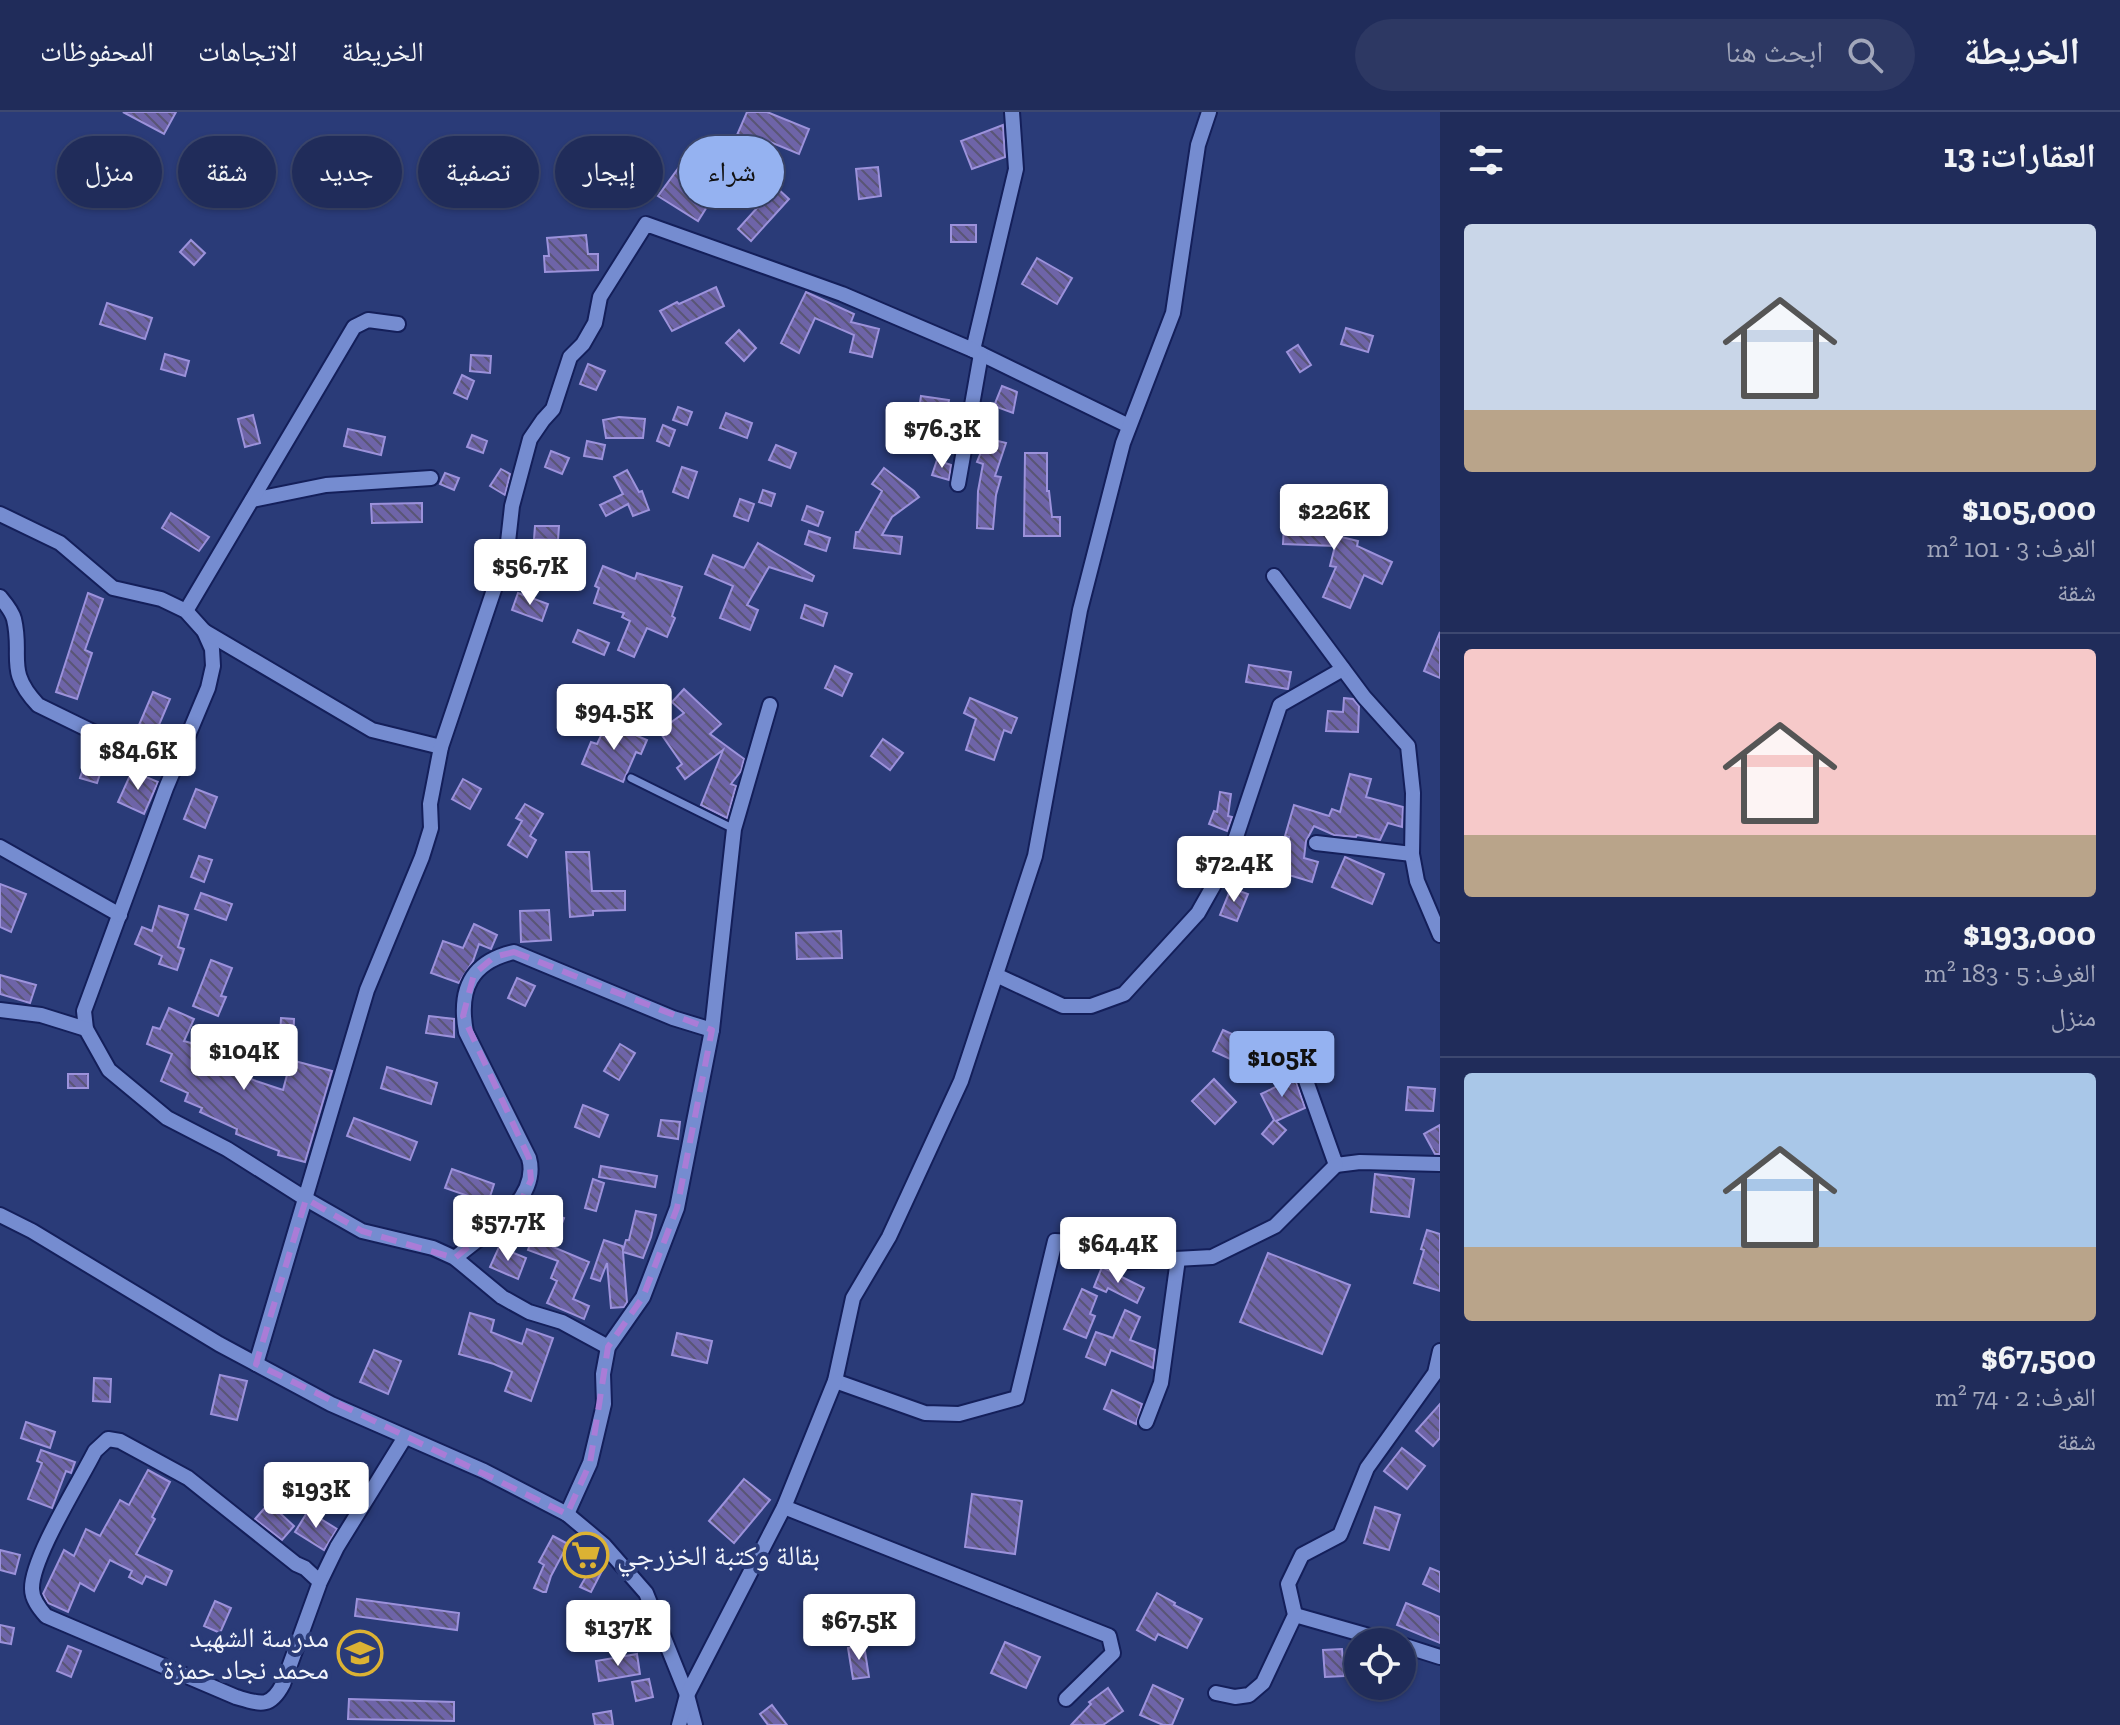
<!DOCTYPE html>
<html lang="ar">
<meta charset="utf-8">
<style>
:root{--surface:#202c5a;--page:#2d3863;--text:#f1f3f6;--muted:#a2a7bb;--line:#3d4870;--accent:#95b2f1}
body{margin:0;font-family:"Zilla Slab","Noto Naskh Arabic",serif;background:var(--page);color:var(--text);direction:rtl;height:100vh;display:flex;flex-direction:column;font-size:30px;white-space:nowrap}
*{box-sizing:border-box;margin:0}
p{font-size:26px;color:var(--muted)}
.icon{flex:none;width:44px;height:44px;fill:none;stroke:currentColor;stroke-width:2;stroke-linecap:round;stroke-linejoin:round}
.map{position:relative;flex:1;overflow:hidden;direction:ltr}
.drawer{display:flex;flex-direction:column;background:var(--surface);width:680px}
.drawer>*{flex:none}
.guide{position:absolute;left:24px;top:24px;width:760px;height:72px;direction:rtl;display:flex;gap:16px}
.controls{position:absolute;left:1344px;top:1516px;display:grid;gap:16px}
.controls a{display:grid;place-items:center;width:72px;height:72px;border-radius:50%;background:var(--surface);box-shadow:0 2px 6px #0004,0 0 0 2px var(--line);font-size:40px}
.price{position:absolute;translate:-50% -68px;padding:0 18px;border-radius:8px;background:#fff;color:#222;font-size:26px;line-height:52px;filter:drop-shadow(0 2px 4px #0008)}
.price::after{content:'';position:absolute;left:50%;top:48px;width:24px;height:18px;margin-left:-12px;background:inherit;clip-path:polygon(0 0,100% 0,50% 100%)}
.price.selected{background:var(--accent);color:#111}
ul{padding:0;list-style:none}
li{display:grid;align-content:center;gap:16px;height:424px;padding:0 24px}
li+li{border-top:2px solid var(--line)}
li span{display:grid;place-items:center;height:248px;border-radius:8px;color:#555}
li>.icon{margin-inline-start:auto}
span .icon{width:144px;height:144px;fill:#fffc;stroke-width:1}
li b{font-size:34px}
h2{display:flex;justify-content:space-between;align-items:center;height:96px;padding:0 24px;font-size:34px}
.tag{padding:0 28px;border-radius:36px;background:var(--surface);box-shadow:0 2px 6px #0004,0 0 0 2px var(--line);font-size:28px;line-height:72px}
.tag.selected{background:var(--accent);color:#111}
header{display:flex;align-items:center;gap:48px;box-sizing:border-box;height:112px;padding:0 40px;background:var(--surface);border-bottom:2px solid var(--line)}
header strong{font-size:38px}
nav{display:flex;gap:44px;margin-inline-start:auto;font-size:28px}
.search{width:560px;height:72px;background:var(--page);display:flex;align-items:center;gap:20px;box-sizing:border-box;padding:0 28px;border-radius:44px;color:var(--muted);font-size:30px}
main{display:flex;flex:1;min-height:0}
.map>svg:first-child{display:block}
</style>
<header>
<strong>الخريطة</strong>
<div class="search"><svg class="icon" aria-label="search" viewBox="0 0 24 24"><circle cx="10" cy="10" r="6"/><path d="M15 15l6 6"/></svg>ابحث هنا</div>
<nav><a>الخريطة</a><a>الاتجاهات</a><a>المحفوظات</a></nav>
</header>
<main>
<section class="drawer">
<h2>العقارات: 13<svg class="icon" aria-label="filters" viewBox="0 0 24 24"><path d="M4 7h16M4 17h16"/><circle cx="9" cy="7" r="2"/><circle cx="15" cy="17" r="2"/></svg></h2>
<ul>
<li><span style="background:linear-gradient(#c9d6e8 75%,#b9a48a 0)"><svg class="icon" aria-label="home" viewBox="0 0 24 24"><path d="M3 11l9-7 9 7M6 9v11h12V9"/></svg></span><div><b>$105,000</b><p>الغرف: 3 · 101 m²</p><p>شقة</p></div></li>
<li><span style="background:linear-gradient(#f6c9c9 75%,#b9a48a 0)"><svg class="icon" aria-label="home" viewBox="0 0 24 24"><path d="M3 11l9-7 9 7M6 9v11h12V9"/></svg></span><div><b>$193,000</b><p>الغرف: 5 · 183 m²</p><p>منزل</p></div></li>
<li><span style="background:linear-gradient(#a9c7e8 70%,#b9a48a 0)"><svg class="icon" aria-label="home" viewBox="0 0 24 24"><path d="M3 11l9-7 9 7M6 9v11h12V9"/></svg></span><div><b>$67,500</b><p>الغرف: 2 · 74 m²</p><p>شقة</p></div></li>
</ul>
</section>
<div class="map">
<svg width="1440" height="1613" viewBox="0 0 1440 1613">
<defs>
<pattern id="building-back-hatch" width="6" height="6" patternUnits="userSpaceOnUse" patternTransform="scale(2)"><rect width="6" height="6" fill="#6e64a8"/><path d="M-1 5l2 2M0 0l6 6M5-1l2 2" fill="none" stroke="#595575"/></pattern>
</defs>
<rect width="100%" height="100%" fill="#2a3b78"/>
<g fill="url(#building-back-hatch)" stroke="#9c92db" stroke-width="2">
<path d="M123,0H176L164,22Z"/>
<path d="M747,0H767L809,17L799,42L763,27L751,56L741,51L714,92L710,90L698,109L658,84L685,47L707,64L717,48L724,53Z"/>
<path d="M1003,13L1005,45L972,57L961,29Z"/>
<path d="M878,55L881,84L859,87L856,57Z"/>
<path d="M776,75L789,87L751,129L738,117Z"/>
<rect x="951" y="113" width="25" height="17"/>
<path d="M586,123L588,142H598V158L545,160L544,144H549L547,126Z"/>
<path d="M191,128L205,141L194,153L180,140Z"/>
<path d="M1037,146L1072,166L1057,192L1022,172Z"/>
<path d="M716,175L724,194L672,219L660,199L677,190L679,192Z"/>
<path d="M806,180L854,202L851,210L879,217L872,245L850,240L854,223L815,206L799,241L781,231Z"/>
<path d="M107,191L152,206L145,227L100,212Z"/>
<path d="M1346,216L1373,224L1368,240L1341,232Z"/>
<path d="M739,218L756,236L744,249L726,231Z"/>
<path d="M1298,233L1311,253L1300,260L1287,240Z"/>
<path d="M165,242L189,249L185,264L161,257Z"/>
<path d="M471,243L491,244L490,261L470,259Z"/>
<path d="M588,252L605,259L596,278L580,272Z"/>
<path d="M462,263L474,269L467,287L454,281Z"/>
<path d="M1002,274L1017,280L1013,301L994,294Z"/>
<path d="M921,284L949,288L946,302L919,297Z"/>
<path d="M678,295L692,300L687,313L673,308Z"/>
<path d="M726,301L752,311L747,326L720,316Z"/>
<path d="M253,303L260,331L245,335L238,307Z"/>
<path d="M619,305L645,307L643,326H606L603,308Z"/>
<path d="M663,313L675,318L669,334L657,329Z"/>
<path d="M348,317L385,325L381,343L344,334Z"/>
<path d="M472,323L487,329L483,341L467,335Z"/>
<path d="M977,324L1006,331L995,364L1001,365L996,383L993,417L977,416L978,379L983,352L977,350L981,340L974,337Z"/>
<path d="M587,329L605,333L602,347L584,344Z"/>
<path d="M776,333L796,341L790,356L769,348Z"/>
<path d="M551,339L569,346L562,362L545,355Z"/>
<path d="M1025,341H1047V379H1049L1052,405H1060V424H1024Z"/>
<path d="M937,348L951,353L949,368L932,363Z"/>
<path d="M682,355L697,360L688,386L673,380Z"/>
<path d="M884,356L914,379L919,385L892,405L882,423L902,425L900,442L854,436L856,420H859L882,379L872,372Z"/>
<path d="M501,357L510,362L505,383L490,374Z"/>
<path d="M627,358L639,380L642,379L649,398L633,404L628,392L606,404L600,393L623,382L614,365Z"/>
<path d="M445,361L459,366L454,378L440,372Z"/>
<path d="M763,378L775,382L771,394L759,390Z"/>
<path d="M740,387L754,392L748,409L734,404Z"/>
<path d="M422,391V410L372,411L371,392Z"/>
<path d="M1285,393L1330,394L1329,422L1358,429L1357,434L1392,450L1382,472L1364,463L1350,496L1323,485L1336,455L1330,454L1335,434L1283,432Z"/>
<path d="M807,394L823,400L818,414L802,408Z"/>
<path d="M171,401L209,425L199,439L162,416Z"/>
<path d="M535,414H559L558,428L534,427Z"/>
<path d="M809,419L830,426L826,439L805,432Z"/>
<path d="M758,431L814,464L812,469L769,455L747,493L758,498L750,518L720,506L733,474L705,462L713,443L744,456Z"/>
<path d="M562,439L574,445L563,466L551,460Z"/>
<path d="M603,454L635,467L637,461L682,475L672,504L675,506L667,525L647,516L634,545L618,538L630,509L622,505L624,501L594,491L599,476L595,474Z"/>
<path d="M88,481L103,487L85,538L92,541L77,587L56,580Z"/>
<path d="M518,481L548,492L542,509L512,498Z"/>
<path d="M805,493L827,501L823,514L801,506Z"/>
<path d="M578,518L609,531L604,543L573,530Z"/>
<path d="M1440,520V566L1424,559Z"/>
<path d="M1249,553L1291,560L1288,577L1246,570Z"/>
<path d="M835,554L852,562L842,584L825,576Z"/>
<path d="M684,577L721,612L710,622L744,647L741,659L731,672L736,674L727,706L701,693L723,638L685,667L677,656L682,652L659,619L684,601L672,590Z"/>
<path d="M153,580L170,587L156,620L139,613Z"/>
<path d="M970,586L1017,606L1011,621L1004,618L994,648L966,638L976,607L964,601Z"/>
<path d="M1344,586L1353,587L1359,594L1358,620L1326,619L1328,599L1343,600Z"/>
<path d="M607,611L647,628L641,642L636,640L623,670L582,652L591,630L597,632Z"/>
<path d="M883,627L903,641L890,658L871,644Z"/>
<path d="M85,651L102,656L97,671L80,666Z"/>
<path d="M132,659L158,670L144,702L118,690Z"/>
<path d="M1350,662L1371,667L1366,685L1403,695L1402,715L1388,711L1380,728L1357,723L1356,725L1334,723L1314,714L1306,729L1304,746L1318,750L1312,770L1279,760V758L1257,755L1259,743L1283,746L1289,725L1285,724L1294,693L1329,704L1332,697L1340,700Z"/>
<path d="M463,667L481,677L470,697L452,687Z"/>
<path d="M196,677L217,685L205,716L184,707Z"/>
<path d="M1220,680L1231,682L1228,704L1232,705L1227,719L1209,712L1214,699L1217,700Z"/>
<path d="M525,692L543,702L530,724L536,728L527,745L508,733L522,709L516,706Z"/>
<path d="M566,740H589L592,779H625V798L593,799V803L570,805Z"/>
<path d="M199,744L212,748L204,770L191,765Z"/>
<path d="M1206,745L1216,749L1208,763L1200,759Z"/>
<path d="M1345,745L1384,762L1372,792L1332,775Z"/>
<path d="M0,772L26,782L11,820L0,815Z"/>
<path d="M1231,776L1248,782L1237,809L1220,803Z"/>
<path d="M201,781L232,792L226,808L195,797Z"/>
<path d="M159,794L188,803L178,835L184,837L177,858L159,852L162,844L135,832L142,815L152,819Z"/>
<path d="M549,798L551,828L521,830L520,799Z"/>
<path d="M474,812L497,823L491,837L479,832L473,849L459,871L431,861L443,829L463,836Z"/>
<path d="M841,819L842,846L797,847L796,821Z"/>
<path d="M211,848L232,856L221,884L226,885L218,904L193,894Z"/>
<path d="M0,863L36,873L30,891L0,882Z"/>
<path d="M517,866L535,874L525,894L508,886Z"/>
<path d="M169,896L194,907L184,929L212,937L210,948L256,969L283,978L291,948L332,959L305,1050L278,1043L279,1039L236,1022L237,1017L200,1000L202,996L185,989L188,981L161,969L172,942L147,932L153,915L160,917Z"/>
<path d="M429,904L454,907V925L426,921Z"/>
<path d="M281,906L294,907L293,939L279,938Z"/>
<path d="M1223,918L1241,926L1232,948L1213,939Z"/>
<path d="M620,932L635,941L619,968L604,959Z"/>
<path d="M1288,940L1290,952L1305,996L1276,1009L1286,1018L1273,1032L1262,1022L1274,1008L1261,982L1284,971L1276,944Z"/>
<path d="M387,955L437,971L431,992L381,976Z"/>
<rect x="68" y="962" width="20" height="14"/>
<path d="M1214,967L1236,990L1215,1012L1192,989Z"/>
<path d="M1408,975L1435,977L1433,999L1406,998Z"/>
<path d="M583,993L608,1003L599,1025L575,1015Z"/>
<path d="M354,1006L417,1030L410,1048L347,1024Z"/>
<path d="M661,1008L680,1010L678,1027L658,1024Z"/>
<path d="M1440,1013V1042H1435L1424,1022Z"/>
<path d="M601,1054L657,1064L655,1075L599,1065Z"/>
<path d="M452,1057L494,1072L488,1091L445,1076Z"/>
<path d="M1375,1062L1414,1067L1409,1105L1371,1100Z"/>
<path d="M593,1067L604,1071L596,1099L585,1096Z"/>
<path d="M542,1098L564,1106L553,1135L589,1150L573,1187L589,1194L584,1207L547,1191L557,1169L551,1166L558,1149L528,1138Z"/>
<path d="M636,1099L656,1103L651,1125L643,1146L623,1140L627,1190L624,1195L611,1196L607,1151L600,1169L591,1166L604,1128L622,1134L623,1138L626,1128H629Z"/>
<path d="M1427,1118L1440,1122V1179L1414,1171L1424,1138L1421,1137Z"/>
<path d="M499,1135L526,1146L518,1167L490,1155Z"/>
<path d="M1268,1141L1350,1173L1322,1242L1240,1210Z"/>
<path d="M1102,1155L1144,1176L1137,1191L1108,1176L1106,1180L1094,1175Z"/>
<path d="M1082,1177L1097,1184L1090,1202L1095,1204L1086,1226L1064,1217Z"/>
<path d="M1125,1198L1140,1205L1130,1228L1155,1238L1153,1256L1111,1238L1105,1253L1086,1245L1096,1220L1113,1226Z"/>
<path d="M470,1201L494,1208L491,1220L522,1232L527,1217L553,1226L531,1289L505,1279L512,1260L494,1252L459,1242Z"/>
<path d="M677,1221L712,1229L707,1251L672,1243Z"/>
<path d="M374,1238L401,1249L388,1282L360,1270Z"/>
<path d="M220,1263L247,1269L237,1308L211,1302Z"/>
<path d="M94,1266L111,1267L110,1290L93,1289Z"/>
<path d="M1112,1278L1142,1292L1136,1312L1104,1297Z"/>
<path d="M1440,1292V1326L1433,1334L1416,1319Z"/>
<path d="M26,1310L55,1320L50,1336L21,1326Z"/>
<path d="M1402,1336L1425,1354L1407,1377L1384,1359Z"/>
<path d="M41,1338L75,1350L71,1361L66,1359L52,1396L28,1387L42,1351L37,1349Z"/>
<path d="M148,1358L170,1370L152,1405L155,1407L136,1442L172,1459L166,1473L146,1464L142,1472L129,1465L132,1459L110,1448L94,1479L80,1471L68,1500L48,1491L43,1482L64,1438L74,1444L86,1417L100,1424L120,1388L129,1393Z"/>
<path d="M744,1367L770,1388L734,1431L709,1409Z"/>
<path d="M972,1382L1022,1389L1015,1442L965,1435Z"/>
<path d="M269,1391L294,1414L282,1428L255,1407Z"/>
<path d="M1375,1395L1400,1403L1389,1438L1364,1431Z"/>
<path d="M308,1399L337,1417L324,1438L295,1420Z"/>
<path d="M553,1424L568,1432L551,1464L546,1480H543L534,1476L544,1453L539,1450Z"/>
<path d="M0,1438L20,1443L15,1462L0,1458Z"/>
<path d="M599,1442L606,1451L591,1480L580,1475Z"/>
<path d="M1430,1456L1440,1460V1480L1423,1472Z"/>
<path d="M1157,1481L1175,1491L1174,1493L1202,1507L1187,1536L1158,1522L1155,1528L1137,1518Z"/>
<path d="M357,1487L459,1501L457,1518L355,1504Z"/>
<path d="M215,1489L231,1496L220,1521L204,1514Z"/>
<path d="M1406,1491L1440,1505V1531L1397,1513Z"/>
<path d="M0,1513L14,1516L11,1532L0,1530Z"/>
<path d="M1005,1530L1040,1545L1026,1576L991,1561Z"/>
<path d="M864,1533L869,1565L853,1567L848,1536Z"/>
<path d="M68,1534L81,1539L71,1565L57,1559Z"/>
<path d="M1342,1537L1344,1564L1325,1565L1323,1538Z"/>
<path d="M637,1542L640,1562L599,1569L596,1549Z"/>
<path d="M649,1567L653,1585L636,1589L632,1570Z"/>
<path d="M1153,1573L1183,1587L1172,1613H1163L1140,1603Z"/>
<path d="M1108,1576L1123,1599L1103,1613H1071L1091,1592L1089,1590Z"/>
<path d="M349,1587L454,1590V1609L348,1607Z"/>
<path d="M772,1593L787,1613H768L760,1602Z"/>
<path d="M611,1599L613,1613H595L593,1602Z"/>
</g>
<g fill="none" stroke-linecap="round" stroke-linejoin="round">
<g stroke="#141f5a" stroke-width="11">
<path id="service" d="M631,666L734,717"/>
</g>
<g stroke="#141f5a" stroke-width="18">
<g id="minor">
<path d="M1012,0L1016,57L973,238L1129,314"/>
<path d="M958,372L981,242"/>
<path d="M252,388L326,373L431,366"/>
<path d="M0,402L60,431L113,476L161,487L186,499L204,519L212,537L213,554L208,576L166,676L84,899L86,917L109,958L167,1006L227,1037L306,1087L362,1119L433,1136L455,1146L502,1185L529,1200L562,1210L608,1235"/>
<path d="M1274,464L1364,585L1408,634L1413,681L1412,742L1417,769L1440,823"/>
<path d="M0,485C5,491 12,499 14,507C23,545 5,558 38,593L173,659"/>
<path d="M186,499L354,215L368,208L398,212"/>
<path d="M204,519L372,618L441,635"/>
<path d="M1316,731L1412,742"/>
<path d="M0,735L120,803"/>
<path d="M996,863L1063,894H1091L1124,882L1198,801L1229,746L1280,593L1343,557"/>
<path d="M0,898L41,903L86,917"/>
<path d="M1299,949L1336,1053L1360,1050L1440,1052"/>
<path d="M0,1103L32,1119L219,1232L331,1292L484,1359L567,1402L604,1433L646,1481L687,1583L695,1613"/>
<path d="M455,1146C483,1122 541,1088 529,1046L466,920C458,877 471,850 514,840L673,906L712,918"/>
<path d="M256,1252L367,878L422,745L431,716L430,692L441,635L507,439L512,394L530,327L543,308L553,297L570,245L583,232L595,211L600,185L646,112L842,182L973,238"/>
<path d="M835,1269L925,1301L959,1302L1017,1286L1055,1129L1071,1130L1121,1150L1212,1145L1275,1114L1336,1053"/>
<path d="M1146,1310L1161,1271L1178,1147"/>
<path d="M784,1395L1109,1524L1113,1541L1066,1587"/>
<path d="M567,1402L590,1351L604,1292L603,1262L608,1235L643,1185L677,1096L712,918L734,717L770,593"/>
<path d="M320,1470L305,1456L296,1452L188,1366L120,1329L108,1327L95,1339C80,1369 31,1447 32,1477C32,1487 39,1496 46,1504L236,1585C260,1592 270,1597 283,1572L320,1470L337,1435L405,1325"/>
<path d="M1295,1503L1390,1530"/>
<path d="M1402,1533L1440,1545"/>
<path d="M1216,1581L1235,1585L1249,1583L1263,1571L1295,1503L1288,1472L1302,1443L1340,1423L1367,1356L1435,1261L1440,1239"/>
<path d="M679,1613L687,1583L784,1395L835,1269L853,1186L889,1125L961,969L1035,744L1080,498L1123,331L1173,201L1198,33L1209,0"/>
</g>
</g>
<use href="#service" stroke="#758cd0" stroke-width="7"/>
<use href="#minor" stroke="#758cd0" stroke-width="14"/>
</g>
<path fill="none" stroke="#aa7cd7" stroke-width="6" stroke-dasharray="16 10" stroke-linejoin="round" d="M514,840L712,918L677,1096L643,1185L608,1235L590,1351L567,1402L256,1252L306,1087L362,1119L455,1146L520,1091L531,1068L529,1046L463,904L474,862L494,845Z"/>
<defs>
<g id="supermarket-ring" transform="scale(2.3)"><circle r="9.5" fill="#2a3b78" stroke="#dcb233" stroke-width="1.5"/><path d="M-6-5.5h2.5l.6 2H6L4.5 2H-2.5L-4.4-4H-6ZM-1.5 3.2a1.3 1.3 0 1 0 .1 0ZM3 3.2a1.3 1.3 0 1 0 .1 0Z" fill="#dcb233"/></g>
<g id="school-ring" transform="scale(2.3)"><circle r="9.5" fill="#2a3b78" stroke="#dcb233" stroke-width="1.5"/><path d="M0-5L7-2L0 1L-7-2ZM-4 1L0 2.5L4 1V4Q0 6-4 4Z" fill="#dcb233"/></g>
</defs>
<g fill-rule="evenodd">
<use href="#supermarket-ring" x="586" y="1443"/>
<use href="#school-ring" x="360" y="1541"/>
</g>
<g text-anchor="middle" stroke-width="8" stroke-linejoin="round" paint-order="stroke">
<g font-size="28" fill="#f1f4fb" stroke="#2a3b78" text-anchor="start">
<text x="617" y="1453">بقالة وكتبة الخزرجي</text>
<text x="329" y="1535" text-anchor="end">مدرسة الشهيد<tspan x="329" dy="32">محمد نجاد حمزة</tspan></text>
</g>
</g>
</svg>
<div class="controls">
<a><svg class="icon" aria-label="locate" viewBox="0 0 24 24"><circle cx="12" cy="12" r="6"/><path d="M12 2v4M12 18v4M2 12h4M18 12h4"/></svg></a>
</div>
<b class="price" style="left:942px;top:358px">$76.3K</b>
<b class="price" style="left:1334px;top:440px">$226K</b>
<b class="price" style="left:530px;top:495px">$56.7K</b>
<b class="price" style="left:614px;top:640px">$94.5K</b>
<b class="price" style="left:138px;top:680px">$84.6K</b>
<b class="price" style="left:1234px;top:792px">$72.4K</b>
<b class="price" style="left:244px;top:980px">$104K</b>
<b class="price selected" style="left:1282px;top:987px">$105K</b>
<b class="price" style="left:508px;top:1151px">$57.7K</b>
<b class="price" style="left:1118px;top:1173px">$64.4K</b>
<b class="price" style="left:316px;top:1418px">$193K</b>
<b class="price" style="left:859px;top:1550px">$67.5K</b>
<b class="price" style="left:618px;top:1556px">$137K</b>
<div class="guide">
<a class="tag selected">شراء</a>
<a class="tag">إيجار</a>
<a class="tag">تصفية</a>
<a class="tag">جديد</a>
<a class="tag">شقة</a>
<a class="tag">منزل</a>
</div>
</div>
</main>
